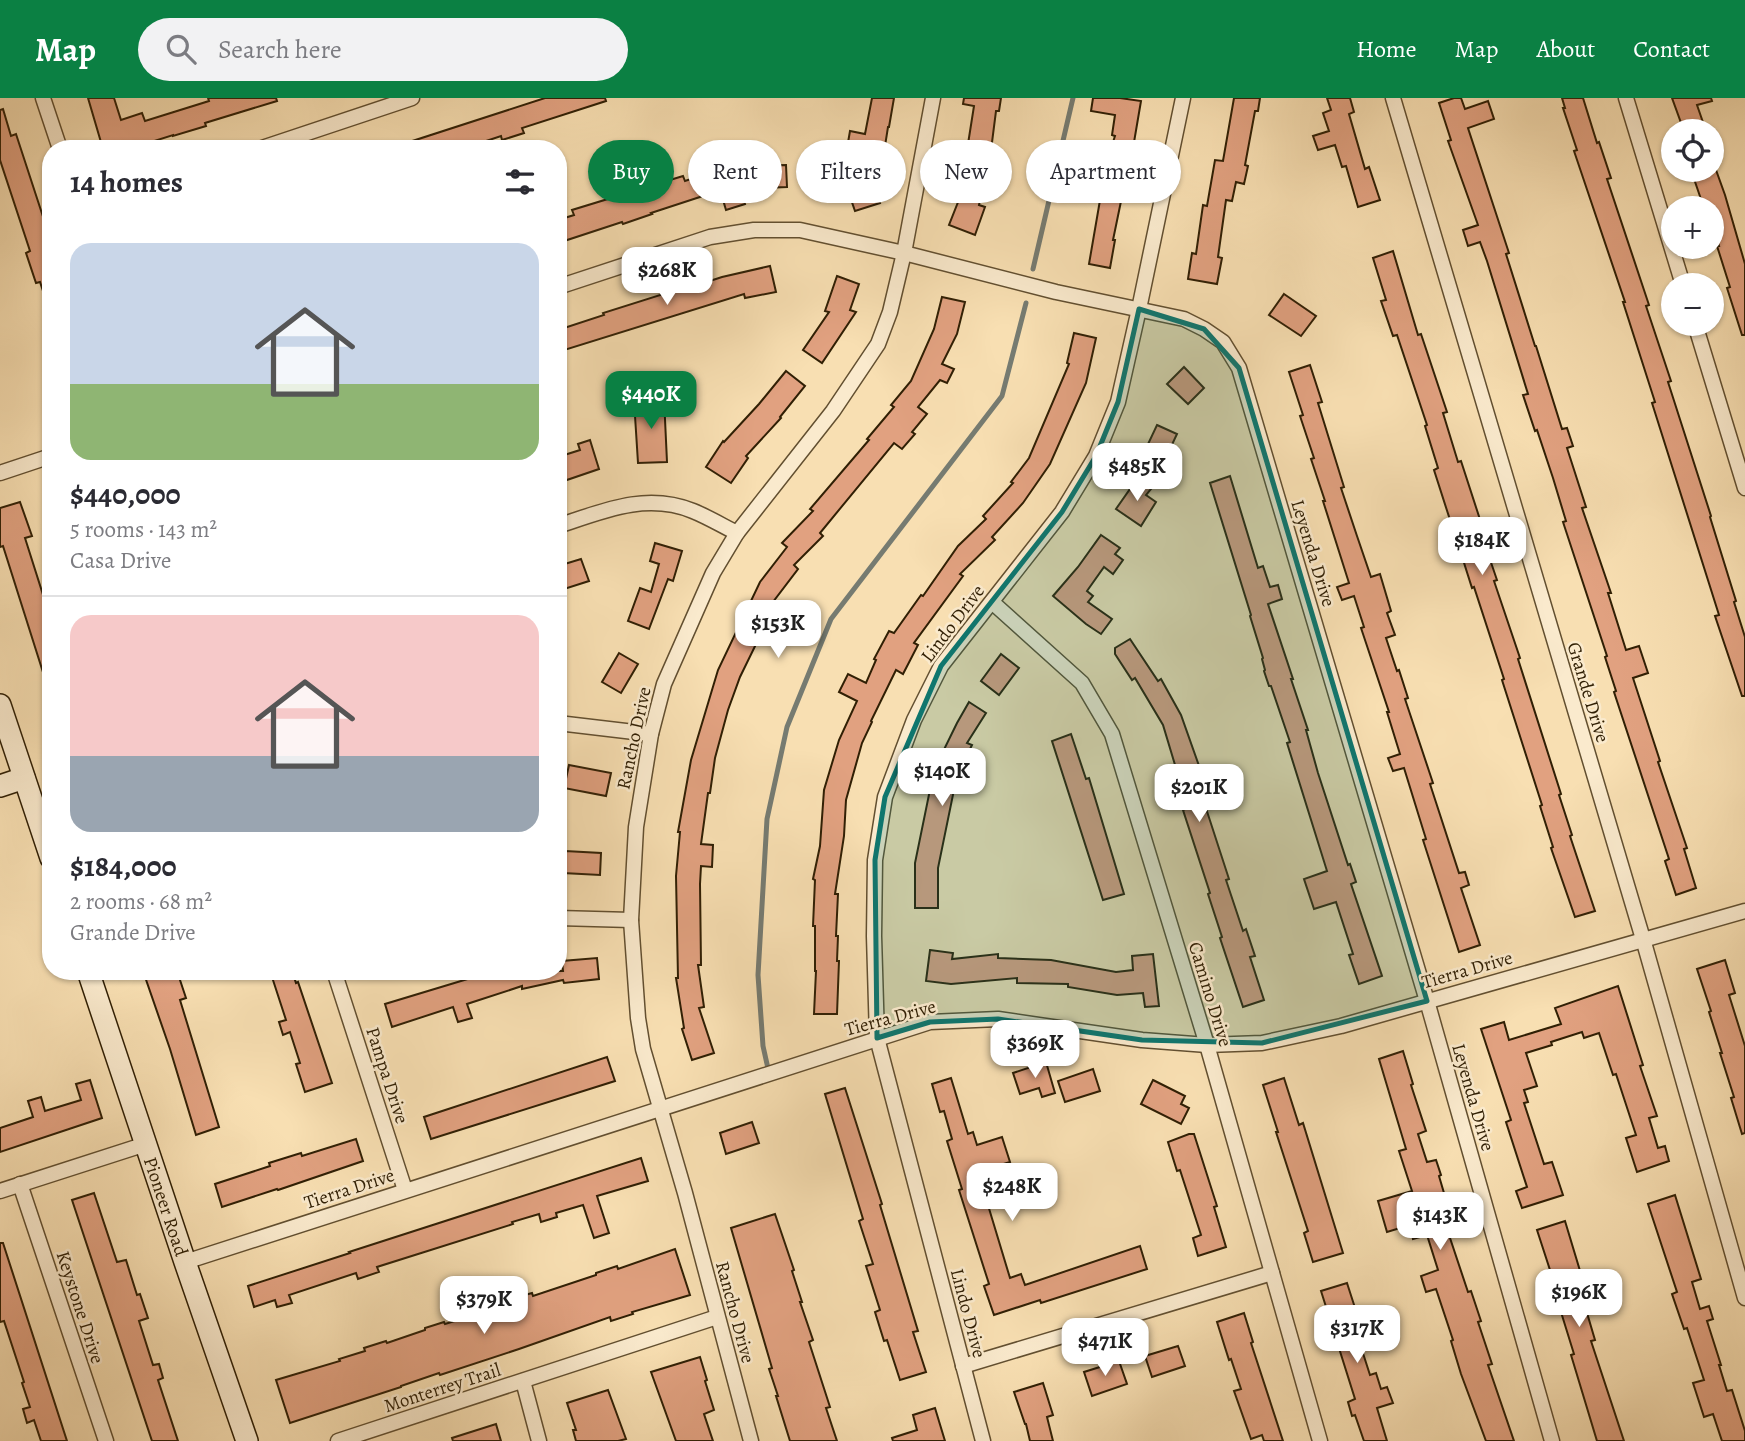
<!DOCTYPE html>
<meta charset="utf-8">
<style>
:root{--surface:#fff;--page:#f2f2f3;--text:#2b2b33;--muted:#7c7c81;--line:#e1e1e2;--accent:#0b8043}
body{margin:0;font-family:Alegreya,serif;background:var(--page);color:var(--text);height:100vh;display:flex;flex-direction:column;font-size:26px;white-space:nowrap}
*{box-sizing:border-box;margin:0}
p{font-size:23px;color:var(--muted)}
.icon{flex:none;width:38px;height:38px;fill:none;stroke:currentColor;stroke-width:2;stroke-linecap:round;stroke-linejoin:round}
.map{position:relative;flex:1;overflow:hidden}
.side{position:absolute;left:42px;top:42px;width:525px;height:840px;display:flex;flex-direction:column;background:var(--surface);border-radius:28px;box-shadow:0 2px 5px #0004}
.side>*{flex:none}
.guide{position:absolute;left:588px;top:42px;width:665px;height:63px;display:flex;gap:14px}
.tools{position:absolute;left:1661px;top:21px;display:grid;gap:14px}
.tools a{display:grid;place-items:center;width:63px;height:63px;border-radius:50%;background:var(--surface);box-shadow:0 2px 5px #0004;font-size:35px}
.price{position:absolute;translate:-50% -60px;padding:0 16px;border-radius:14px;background:#fff;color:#222;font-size:23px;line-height:46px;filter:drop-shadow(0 2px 4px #0008)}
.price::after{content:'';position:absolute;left:50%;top:42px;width:21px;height:16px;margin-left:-10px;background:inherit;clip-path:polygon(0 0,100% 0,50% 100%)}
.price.active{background:var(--accent);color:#fff}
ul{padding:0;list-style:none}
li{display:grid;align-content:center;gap:14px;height:371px;padding:0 28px}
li+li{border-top:2px solid var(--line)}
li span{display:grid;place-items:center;height:217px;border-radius:21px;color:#555}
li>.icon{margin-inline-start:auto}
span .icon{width:126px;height:126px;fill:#fffc;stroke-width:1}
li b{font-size:30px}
h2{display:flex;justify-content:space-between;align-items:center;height:84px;padding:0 28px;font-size:30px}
.tag{padding:0 24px;border-radius:32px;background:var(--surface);box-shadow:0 2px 5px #0004;font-size:24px;line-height:63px}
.tag.active{background:var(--accent);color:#fff}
header{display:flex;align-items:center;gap:42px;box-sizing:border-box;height:98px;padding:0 35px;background:var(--accent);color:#fff}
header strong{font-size:33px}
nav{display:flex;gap:38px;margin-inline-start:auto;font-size:24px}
.search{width:490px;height:63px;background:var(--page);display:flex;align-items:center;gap:18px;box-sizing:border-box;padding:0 24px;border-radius:38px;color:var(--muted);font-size:26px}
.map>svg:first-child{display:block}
</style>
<header>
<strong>Map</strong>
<div class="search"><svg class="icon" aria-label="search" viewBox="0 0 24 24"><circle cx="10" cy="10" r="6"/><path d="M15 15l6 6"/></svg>Search here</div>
<nav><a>Home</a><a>Map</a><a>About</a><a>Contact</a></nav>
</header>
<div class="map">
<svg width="1745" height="1343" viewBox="0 0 1745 1343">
<rect width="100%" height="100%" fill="#f8dfb2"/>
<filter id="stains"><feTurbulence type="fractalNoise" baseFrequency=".00286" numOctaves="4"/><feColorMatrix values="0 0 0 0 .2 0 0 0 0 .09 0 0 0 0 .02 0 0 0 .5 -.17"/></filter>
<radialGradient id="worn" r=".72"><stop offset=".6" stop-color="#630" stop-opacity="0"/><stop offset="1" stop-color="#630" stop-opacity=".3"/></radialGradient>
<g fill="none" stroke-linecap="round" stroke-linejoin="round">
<g stroke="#767b71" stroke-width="5">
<path d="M1033,171L1073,0"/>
<path d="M769,975L763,948L758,877L767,721L787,629L831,521L1002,298L1026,205"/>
</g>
</g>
<g fill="#e1a180" stroke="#301f04" stroke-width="2">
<path d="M88,0H114L121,22L142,15L145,23L209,3L208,0H276L277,3L205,25L206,28L173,38V37L129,51H103Z"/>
<path d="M545,0H605L606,3L522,30L524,35L502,42L501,38L462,51H398L397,48Z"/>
<path d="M872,0H894L889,29H888L882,67L845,62L850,33L865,36Z"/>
<path d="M964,0H1001L999,13H996L990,60L979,107L985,109L975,137L949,127L962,94L957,93L968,46L974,8L963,6Z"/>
<path d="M1093,0H1120L1141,3L1133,50L1145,54L1141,65L1131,62L1126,79L1113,142H1115L1110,170L1089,166L1104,79L1102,78L1115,38L1112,37L1115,17L1091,13Z"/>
<path d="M1234,0H1260L1258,13H1255L1245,67L1248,68L1244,86L1236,84L1232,103L1226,102L1218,159L1222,160L1217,186L1188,181L1192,155L1196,156L1203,107L1207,108L1215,62L1223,63Z"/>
<path d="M1327,0H1350L1354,14L1349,16L1365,71L1369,69L1380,102L1358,109L1346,68L1342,69L1335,47L1318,52L1313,38L1329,33L1323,15L1331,12Z"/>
<path d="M1454,0H1461L1465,11L1488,3L1494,21L1468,30L1509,155L1506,156L1535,248H1536L1562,331L1567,330L1573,348L1567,350L1586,409L1582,410L1611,495H1608L1626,552L1639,548L1648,575L1633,580L1660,663L1658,664L1687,750L1684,751L1696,790L1676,797L1665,763L1669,761L1614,594L1616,593L1605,559L1607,558L1563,424L1566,423L1553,380L1537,332L1535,333L1523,297L1528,296L1487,163L1480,144L1468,148L1463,132L1478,127L1448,43L1451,42L1439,5Z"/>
<path d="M1562,0H1583L1597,45L1599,44L1611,80L1607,81L1649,207L1646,208L1671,283L1668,284L1711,418L1710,419L1736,503L1734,504L1745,539V598H1742L1715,518L1719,517L1652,305L1655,304L1623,204H1625L1574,53L1577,52L1563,10H1565Z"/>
<path d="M1672,0H1711L1712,3L1697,7L1706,33H1684Z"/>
<path d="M3,11L11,38L16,36L49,137H47L51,148V208H48L40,184L36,185L26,155L30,153L0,62V12Z"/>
<path d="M786,67L787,89L740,91L745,106L726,112L721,95L707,99L706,97L651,115L652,116L623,126L622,124L558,145V122L574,117L572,112L683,78L685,83L730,68Z"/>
<path d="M1691,72H1716L1725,97L1745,166V237H1742L1727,190L1730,189L1717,148H1719L1712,125V110H1704Z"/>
<path d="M870,75L880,105L855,113L845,84Z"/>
<path d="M1393,153L1418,237L1421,236L1447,314L1443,315L1458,364L1461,363L1486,440L1483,441L1497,482L1494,483L1520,560L1518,561L1561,696L1559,697L1572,737L1570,738L1595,813L1575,819L1551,750L1553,749L1540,708L1542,707L1502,582L1504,581L1474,489L1472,490L1459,449L1454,451L1446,427L1451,425L1434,372L1438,370L1425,328L1427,327L1397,237L1393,238L1381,203L1386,202L1373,160Z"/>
<path d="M770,168L776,194L745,200L744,196L558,254V232L604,217L603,215L679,191V193L722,179Z"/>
<path d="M837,178L859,186L850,212L856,214L822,265L803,252L829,214L825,213Z"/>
<path d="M1284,196L1316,218L1301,238L1269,217Z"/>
<path d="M942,199L965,204L957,236L942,266L954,271L947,285L940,282L918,309L927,316L912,334L915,336L902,351L894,345L820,435L823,438L794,467L798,471L773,504L776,505L740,579L728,612L715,660L710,695H708L701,746L713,747L712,769L701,768L700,786L701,867H698L704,909L699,910L714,955L692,962L682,931L684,930L676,880H678L676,778L680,734H678L691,662L718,572L760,484L787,449L782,445L813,413L810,411L869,342L867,341L894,309L891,307L911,283L934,231Z"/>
<path d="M1074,235L1096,240L1086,285L1050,366L1023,405L992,439L995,442L960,476L963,478L914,545L918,547L903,576L896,572L871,623L872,624L862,645L846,702L844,738L835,796H838L836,838H838L837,863H839L837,916H814L816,873H815V828H813L815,782L813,781L820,748L824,692L839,642L857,603L839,594L848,576L866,585L876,562L874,561L889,533L894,535L921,497L923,498L958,448L986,421L983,418L1013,385L1011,384L1029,360L1069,266L1067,265Z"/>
<path d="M1310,267L1322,304L1318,305L1344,389L1341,390L1357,438L1371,479L1380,476L1391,513L1387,515L1395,537L1386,540L1397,573L1399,572L1408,600L1405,601L1433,685L1430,686L1459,775L1465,774L1469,787L1461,790L1480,847L1459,854L1423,742L1426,741L1404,670L1393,673L1388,660L1400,656L1387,614H1389L1361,530L1364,529L1354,498L1342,502L1337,489L1349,485L1323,403H1325L1311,361L1314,360L1300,318L1303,317L1289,274Z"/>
<path d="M1184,269L1204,290L1188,306L1167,286Z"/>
<path d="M786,273L805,288L780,319L781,320L746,358L748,360L731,385L706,369L723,343L724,344L759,306Z"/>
<path d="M664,300L667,364L638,365L634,302Z"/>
<path d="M1157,327L1177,336L1161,370L1141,361Z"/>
<path d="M590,342L599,371L558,385V359L580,352L578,346Z"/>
<path d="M1230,378L1258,470L1263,468L1270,489L1278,487L1282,501L1268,506L1293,581H1291L1308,632H1306L1318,675L1348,767L1350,766L1356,784L1351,786L1382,878L1359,886L1349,857L1353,856L1336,804L1314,811L1304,781L1327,773L1287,645L1290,644L1271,588H1269L1264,573L1265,572L1262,561L1263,560L1250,518L1251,517L1210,385Z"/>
<path d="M1137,381L1151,391L1146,397L1156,404L1141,428L1116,411Z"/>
<path d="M20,404L32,438L25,440L51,522V589L48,590L3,448L0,449V410Z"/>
<path d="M1101,437L1120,450L1115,456L1123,462L1113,476L1104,469L1087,493L1093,498L1088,504L1112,521L1101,536L1086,526L1053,498L1078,469Z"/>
<path d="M655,445L682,453L673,483L668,481L649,531L628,523L640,490L651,494L659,466L650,463Z"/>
<path d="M581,461L589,483L558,493V468Z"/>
<path d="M1130,541L1158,583L1161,581L1181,617L1209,696L1202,698L1229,781L1226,782L1243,833L1246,831L1255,858L1250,859L1264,902L1243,909L1220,840L1222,839L1208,796L1210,795L1183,712L1188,710L1163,627L1135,580L1132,582L1115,556V550Z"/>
<path d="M619,555L638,566L621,595L602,584Z"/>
<path d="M1001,556L1019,570L999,597L981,583Z"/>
<path d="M969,604L986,615L967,645L972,647L957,677L938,770V810H915V765L934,672L957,625Z"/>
<path d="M1071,636L1086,681L1089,680L1124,796L1103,802L1052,643Z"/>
<path d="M569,667L611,675L606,698L564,690Z"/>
<path d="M565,753L601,755L600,777L563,775Z"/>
<path d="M930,852L953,855L952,861L998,856V860L1051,862L1116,874L1133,872L1132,858L1153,856L1159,908L1145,909L1143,895L1117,897L1068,889V886L1017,885V880L951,886L926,883Z"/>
<path d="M597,860L599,881L564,885L563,882L522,891V888L467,906L472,920L458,924L453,909L392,929L385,906L494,873H563L562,863Z"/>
<path d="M1725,862L1735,895L1729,897L1745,948V1035L1742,1036L1731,1000L1734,999L1720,955H1722L1709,914L1711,913L1697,871Z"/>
<path d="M143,873H167L169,879L178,876L186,900L180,902L219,1029L196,1037L170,951Z"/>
<path d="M291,873H292L296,885L298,884L332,985L305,994L296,966L300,965L290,934L283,937L279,924L286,922L272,879Z"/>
<path d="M1618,888L1643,967L1640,968L1657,1018L1649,1020L1658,1050L1665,1048L1669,1063L1637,1074L1626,1040L1636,1037L1616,976L1613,977L1599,935L1584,940L1582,934L1551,944L1552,947L1526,955L1537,988L1524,992L1528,1004L1524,1005L1544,1066L1552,1064L1563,1097L1522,1110L1516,1093L1527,1089L1506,1024L1511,1022L1481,931L1504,924L1509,942L1561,926L1555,910Z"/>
<path d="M1403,953L1413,986L1411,987L1426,1033L1418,1036L1427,1064L1436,1062L1441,1077L1439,1078L1454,1129L1447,1131L1468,1194L1471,1193L1481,1223L1478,1224L1492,1266L1488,1267L1514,1343H1486L1461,1276L1451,1243L1453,1242L1436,1191L1426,1194L1421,1178L1438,1172L1427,1137L1413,1141L1410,1127L1387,1134L1378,1103L1412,1093L1399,1053L1406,1051L1379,961Z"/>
<path d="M607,959L615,983L431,1041L424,1019Z"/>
<path d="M1046,964L1055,995L1042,999L1039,990L1020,996L1013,975Z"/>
<path d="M1093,971L1100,993L1065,1004L1058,983Z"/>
<path d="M951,980L968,1036L973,1034L977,1047L1002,1039L1010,1064L978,1074L1010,1180L1021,1176L1025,1187L1140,1148L1147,1171L1041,1205L1040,1202L994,1217L984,1188L989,1186L959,1092L962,1091L947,1043L952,1041L944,1013L940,1014L932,986Z"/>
<path d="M1284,980L1299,1027L1303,1025L1343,1155L1313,1164L1304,1135L1308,1133L1276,1034H1278L1263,987Z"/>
<path d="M90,982L102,1020L0,1054V1030L33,1019L28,1003L41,999L45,1013L81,1002L76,986Z"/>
<path d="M1153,982L1185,998L1181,1006L1189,1010L1181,1026L1141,1006Z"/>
<path d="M845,990L882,1106L880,1107L918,1233L913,1234L926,1274L900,1282L887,1242L884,1243L875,1214L880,1212L866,1168L873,1166L859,1123L863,1121L825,996Z"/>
<path d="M752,1024L759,1045L726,1056L720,1035Z"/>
<path d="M1189,1036H1194L1217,1108L1214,1109L1226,1149L1198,1158L1193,1140L1201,1137L1180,1072L1177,1073L1168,1044Z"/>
<path d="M356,1041L363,1063L278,1092L277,1091L222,1109L215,1086L270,1068L269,1065L301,1055L302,1058Z"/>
<path d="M641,1060L648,1083L597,1098L609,1135L594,1140L583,1107L556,1115L557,1119L541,1124L539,1116L512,1124L513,1126L377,1169L379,1174L358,1181L356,1175L289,1197L292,1205L277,1209L275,1202L254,1209L248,1188L350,1155L349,1154Z"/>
<path d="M94,1095L117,1164L126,1162L137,1197L140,1196L148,1220L139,1223L153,1267L159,1266L163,1280L158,1282L178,1343H152L72,1102Z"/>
<path d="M1675,1097L1701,1181L1692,1184L1700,1211L1709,1208L1713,1221L1707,1223L1721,1267H1719L1727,1293L1732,1292L1745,1333V1343H1722L1713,1316L1704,1319L1693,1285L1704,1282L1687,1230L1684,1231L1672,1196L1677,1194L1648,1106Z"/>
<path d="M775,1116L794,1172L792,1173L802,1204H800L813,1242L809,1244L830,1309L826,1310L837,1343H790L776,1298H778L769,1271L772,1270L731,1130Z"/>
<path d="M1565,1123L1587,1196L1582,1198L1595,1242L1591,1243L1624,1343H1597L1571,1257L1574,1256L1548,1172H1550L1537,1132Z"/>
<path d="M0,1145H3L67,1343H41L34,1322L27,1325L23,1311L30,1309L22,1285L24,1284L4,1223L0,1224Z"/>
<path d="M675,1151L690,1197L632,1214L633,1216L611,1223L610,1219L519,1251L440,1277L439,1275L401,1288V1289L290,1325L276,1282L340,1263L339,1261L365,1253L364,1250L386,1243L387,1245L425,1232V1230L444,1224L445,1226L512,1205L511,1201L532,1195L533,1198L596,1177V1175L617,1168L618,1171Z"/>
<path d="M1347,1185L1357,1216L1351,1218L1370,1277L1376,1275L1381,1291L1387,1289L1393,1305L1377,1310L1387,1343H1364L1355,1317L1352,1318L1348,1304L1355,1301L1321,1193Z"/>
<path d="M1244,1215L1253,1244L1251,1245L1283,1343H1264L1262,1337L1251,1341L1234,1293L1241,1291L1231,1261L1229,1262L1217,1224Z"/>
<path d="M1178,1248L1185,1268L1152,1279L1145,1258Z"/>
<path d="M700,1259L707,1282L705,1283L714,1312L704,1316L713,1343H676L651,1274Z"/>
<path d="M1119,1263L1127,1286L1092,1298L1084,1274Z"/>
<path d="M1043,1285L1053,1317L1047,1319L1053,1343H1030L1026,1326H1025L1014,1294Z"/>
<path d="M608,1292L626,1341L618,1343H576L573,1332H576L567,1305Z"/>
<path d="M935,1310L945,1343H893L892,1340L917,1332L913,1317Z"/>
<path d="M496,1326L501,1343H453L452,1340Z"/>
</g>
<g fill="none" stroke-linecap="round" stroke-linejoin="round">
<g stroke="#624f30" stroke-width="17">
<g id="street">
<path d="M43,0L60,51"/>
<path d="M1393,0L1643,841L1745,1200"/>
<path d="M1626,0L1683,187"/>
<path d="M259,51L412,0"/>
<path d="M558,189L710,139L754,132H800L904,155L1056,194L1184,221L1204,231L1223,244L1239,270L1427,903L1552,1343"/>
<path d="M1695,226L1745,390"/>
<path d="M0,375L51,358"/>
<path d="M558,428C603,413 646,394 693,413C708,419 723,428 737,435"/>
<path d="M992,504L1082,585L1112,636L1207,947L1320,1343"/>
<path d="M558,625L651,636"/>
<path d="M558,820L631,822"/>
<path d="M334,873L405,1092"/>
<path d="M20,1086L106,1343"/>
<path d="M0,1093L146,1046"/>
<path d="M185,1164L930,924L998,921L1142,942L1207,947L1262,945L1341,928L1745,813"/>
<path d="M963,1268L1272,1175"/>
<path d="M523,1283L539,1343"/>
<path d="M338,1343L717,1219"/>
<path d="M751,1343L685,1095L643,951L638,920L631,822L636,729L651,636L664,586L713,475L737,435L833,313L878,246L890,214L904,155L933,0"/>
<path d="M983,1343L877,940L874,838L875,762L885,699L914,622L941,568L1062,414L1096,358L1118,304L1139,211L1183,0"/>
</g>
</g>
<g stroke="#301f04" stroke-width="24">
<g id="secondary">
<path d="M0,607L51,760"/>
<path d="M0,688L24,680"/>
<path id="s1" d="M88,873L185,1164L247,1343"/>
</g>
</g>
<use href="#street" stroke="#faeacd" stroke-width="14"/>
<use href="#secondary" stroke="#faeacd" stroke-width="21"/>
</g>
<path fill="#0f766e" fill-opacity="0.2" stroke="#0f766e" stroke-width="5" stroke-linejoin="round" d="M1139,211L1204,231L1239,270L1427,903L1262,945L1142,942L998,921L930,924L877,940L875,762L885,699L941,568L1062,414L1096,358L1118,304Z"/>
<g text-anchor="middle" stroke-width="5" stroke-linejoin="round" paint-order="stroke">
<g font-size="19" fill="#301f04" stroke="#faeacd">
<text transform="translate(1314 455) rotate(73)" y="7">Leyenda Drive</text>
<text transform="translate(952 525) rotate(-53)" y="7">Lindo Drive</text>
<text transform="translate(1589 594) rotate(73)" y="7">Grande Drive</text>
<text transform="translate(633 640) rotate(-78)" y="7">Rancho Drive</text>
<text transform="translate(1467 871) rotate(-16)" y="7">Tierra Drive</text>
<text transform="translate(1211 896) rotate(73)" y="7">Camino Drive</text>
<text transform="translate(890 919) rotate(-15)" y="7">Tierra Drive</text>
<text transform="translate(388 977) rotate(72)" y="7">Pampa Drive</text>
<text transform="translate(1474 999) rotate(74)" y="7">Leyenda Drive</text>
<text transform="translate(349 1090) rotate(-18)" y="7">Tierra Drive</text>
<text dy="7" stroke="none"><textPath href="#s1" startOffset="248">Pioneer Road</textPath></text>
<text transform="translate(81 1209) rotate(72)" y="7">Keystone Drive</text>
<text transform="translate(736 1214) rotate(75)" y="7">Rancho Drive</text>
<text transform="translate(969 1215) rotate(75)" y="7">Lindo Drive</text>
<text transform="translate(442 1289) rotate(-18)" y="7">Monterrey Trail</text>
</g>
</g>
<rect width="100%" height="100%" filter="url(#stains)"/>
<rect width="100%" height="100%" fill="url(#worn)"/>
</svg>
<div class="tools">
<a><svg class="icon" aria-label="locate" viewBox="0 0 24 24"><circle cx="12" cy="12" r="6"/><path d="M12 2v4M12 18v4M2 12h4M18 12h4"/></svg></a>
<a>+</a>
<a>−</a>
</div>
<b class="price" style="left:667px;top:209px">$268K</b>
<b class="price active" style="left:651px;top:333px">$440K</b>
<b class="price" style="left:1137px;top:405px">$485K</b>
<b class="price" style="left:1482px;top:479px">$184K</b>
<b class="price" style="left:778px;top:562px">$153K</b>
<b class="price" style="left:942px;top:710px">$140K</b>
<b class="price" style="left:1199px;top:726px">$201K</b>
<b class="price" style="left:1035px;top:982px">$369K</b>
<b class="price" style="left:1012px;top:1125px">$248K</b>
<b class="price" style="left:1440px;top:1154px">$143K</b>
<b class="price" style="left:1579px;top:1231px">$196K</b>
<b class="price" style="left:484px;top:1238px">$379K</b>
<b class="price" style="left:1357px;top:1267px">$317K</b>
<b class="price" style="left:1105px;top:1280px">$471K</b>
<div class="guide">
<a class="tag active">Buy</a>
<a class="tag">Rent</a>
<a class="tag">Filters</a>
<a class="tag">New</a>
<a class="tag">Apartment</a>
</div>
<section class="side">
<h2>14 homes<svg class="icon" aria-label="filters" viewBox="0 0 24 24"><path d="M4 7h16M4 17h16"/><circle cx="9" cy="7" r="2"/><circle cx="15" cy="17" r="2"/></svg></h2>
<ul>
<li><span style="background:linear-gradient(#c9d6e8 65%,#8fb573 0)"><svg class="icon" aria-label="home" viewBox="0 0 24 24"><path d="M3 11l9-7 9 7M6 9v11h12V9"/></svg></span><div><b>$440,000</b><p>5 rooms · 143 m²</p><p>Casa Drive</p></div></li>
<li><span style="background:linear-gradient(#f6c9c9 65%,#9aa5b1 0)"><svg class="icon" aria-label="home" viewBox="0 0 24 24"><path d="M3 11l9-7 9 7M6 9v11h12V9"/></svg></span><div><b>$184,000</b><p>2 rooms · 68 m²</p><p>Grande Drive</p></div></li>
</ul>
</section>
</div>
